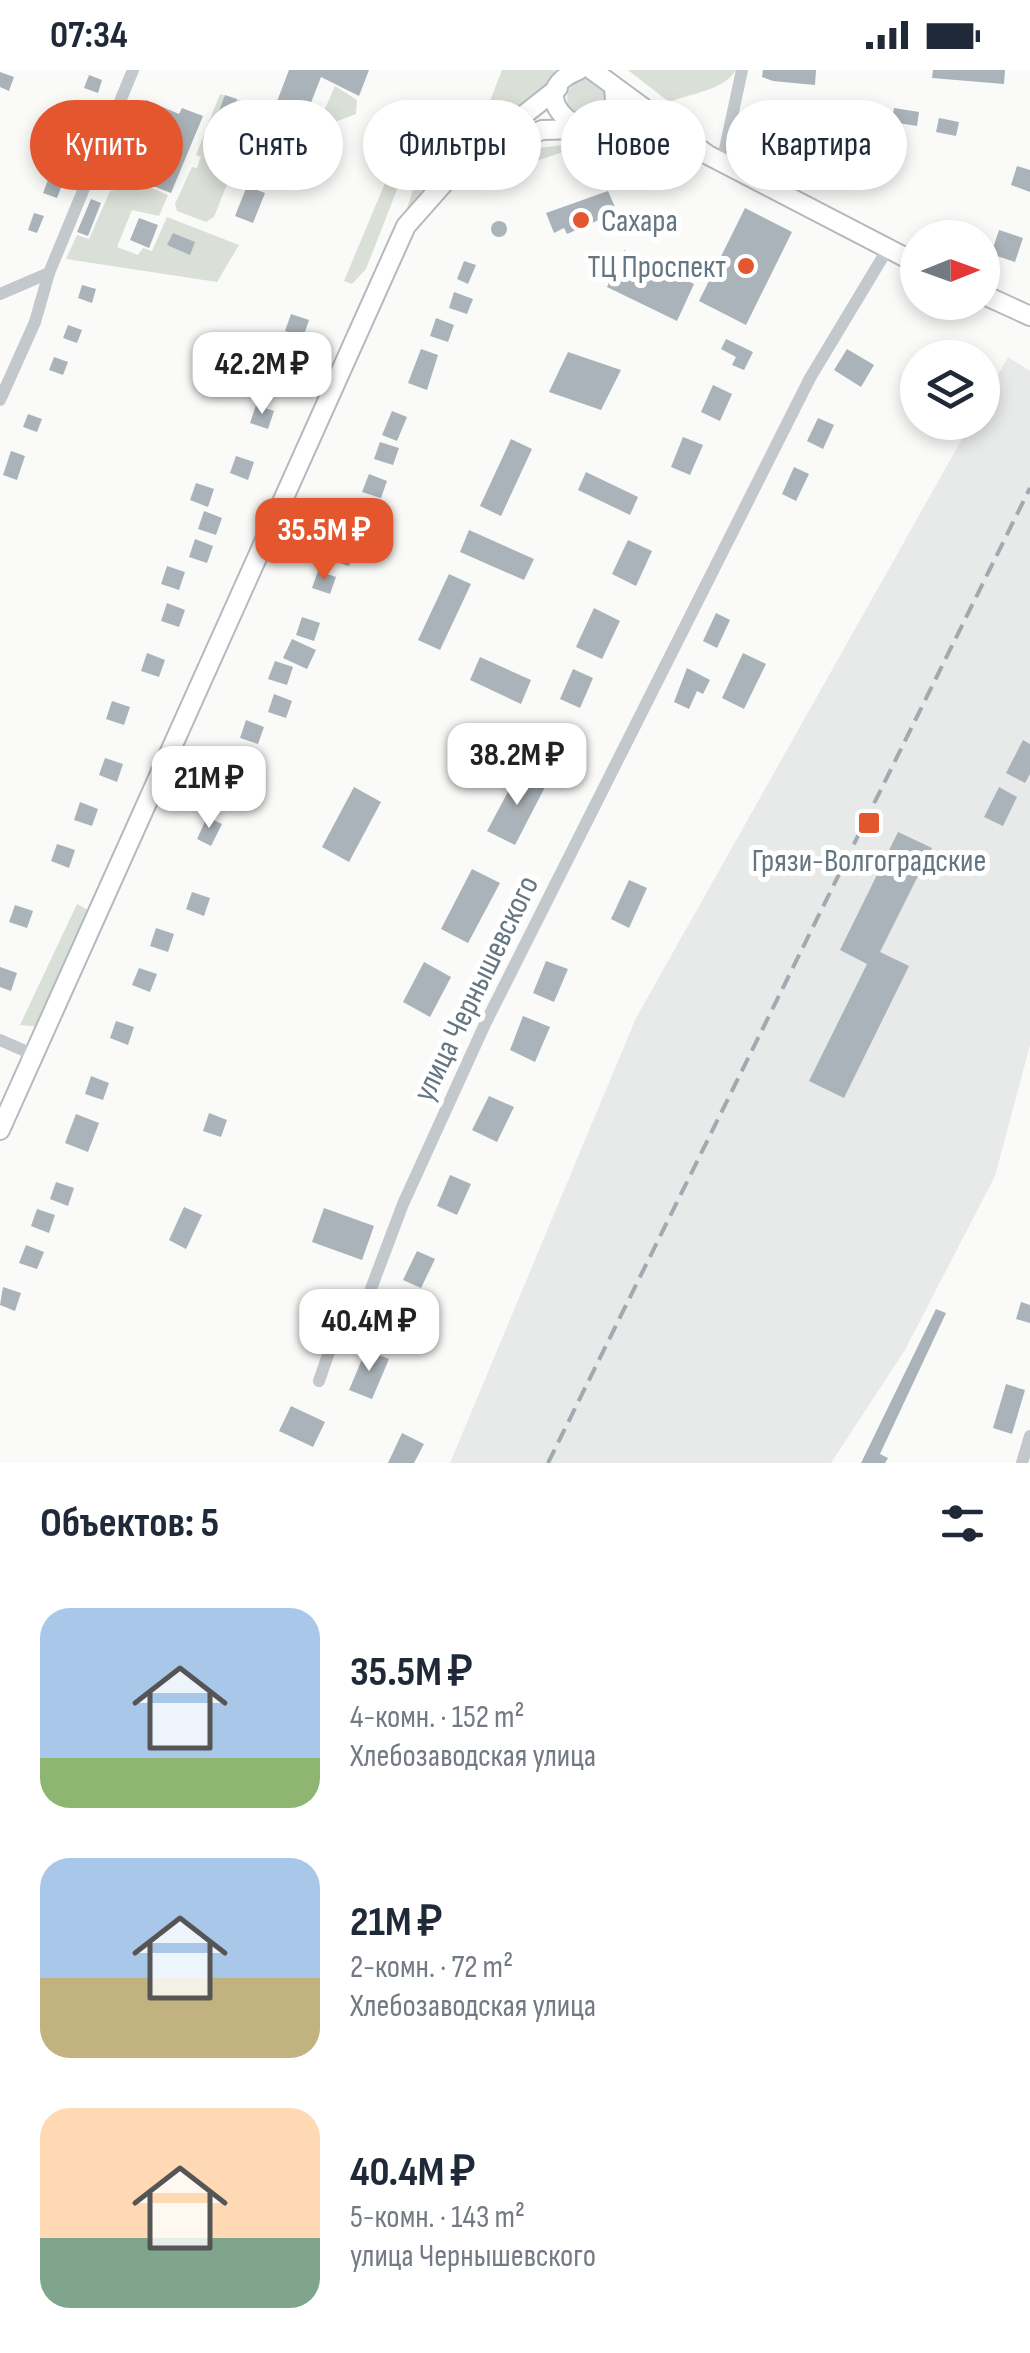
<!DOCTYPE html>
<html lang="ru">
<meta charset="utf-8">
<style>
:root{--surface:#fff;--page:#f2f2f3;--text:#1f2937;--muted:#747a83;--accent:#e4572e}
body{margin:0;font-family:"Sofia Sans Condensed",sans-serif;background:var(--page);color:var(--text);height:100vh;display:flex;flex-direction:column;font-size:38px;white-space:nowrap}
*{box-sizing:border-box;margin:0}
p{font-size:32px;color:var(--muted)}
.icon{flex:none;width:55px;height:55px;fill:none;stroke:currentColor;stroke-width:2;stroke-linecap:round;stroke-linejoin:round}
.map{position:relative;height:1393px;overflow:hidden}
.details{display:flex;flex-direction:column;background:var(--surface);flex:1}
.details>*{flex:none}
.hud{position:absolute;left:30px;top:30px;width:970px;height:90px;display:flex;gap:20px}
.needle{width:65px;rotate:89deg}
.tools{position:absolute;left:900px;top:150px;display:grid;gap:20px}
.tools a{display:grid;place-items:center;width:100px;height:100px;border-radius:50%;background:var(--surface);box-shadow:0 5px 15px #0003;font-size:50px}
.price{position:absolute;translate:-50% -85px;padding:0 22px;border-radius:20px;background:#fff;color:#222;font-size:32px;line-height:65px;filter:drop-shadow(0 2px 5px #0008)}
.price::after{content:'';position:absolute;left:50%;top:60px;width:30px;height:22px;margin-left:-15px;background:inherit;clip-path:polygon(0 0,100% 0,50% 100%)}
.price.on{background:var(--accent);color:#fff}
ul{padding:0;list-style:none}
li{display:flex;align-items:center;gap:30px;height:250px;padding:0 40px}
li span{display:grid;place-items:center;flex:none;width:280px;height:200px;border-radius:30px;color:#555}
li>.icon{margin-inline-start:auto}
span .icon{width:120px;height:120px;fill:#fffc;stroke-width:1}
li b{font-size:42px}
h2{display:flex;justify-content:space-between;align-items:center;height:120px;padding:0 40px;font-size:42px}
.pill{padding:0 35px;border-radius:45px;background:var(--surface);box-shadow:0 5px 15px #0003;font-size:35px;line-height:90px}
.pill.on{background:var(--accent);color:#fff}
.status{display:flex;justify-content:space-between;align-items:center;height:70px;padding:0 50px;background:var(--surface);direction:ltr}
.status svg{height:28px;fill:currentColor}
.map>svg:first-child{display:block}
</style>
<div class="status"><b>07:34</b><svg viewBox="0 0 49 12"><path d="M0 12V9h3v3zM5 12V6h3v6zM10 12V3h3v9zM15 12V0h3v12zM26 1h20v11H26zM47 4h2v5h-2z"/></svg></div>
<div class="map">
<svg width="1030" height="1393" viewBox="0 0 1030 1393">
<rect width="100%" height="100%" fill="#fafaf8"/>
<path fill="#e8e9e9" d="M1008,287L1030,301V975L995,1106L905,1280L831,1393H450L636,948L971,353L982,352L983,332Z"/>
<g fill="#dadfd7">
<path d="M502,0H555L550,13L501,57L490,51L486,41Z"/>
<path d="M628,0H736C725,20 689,24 669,32Z"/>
<circle cx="587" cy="29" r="20"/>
<path d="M335,16L357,30L356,44L316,59Z"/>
<path d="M220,24L248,33L254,42L245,68L241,67L236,76L241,79L214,147L206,152L177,141L175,134L192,97L197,98L201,87L196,85Z"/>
<path d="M416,39L425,48L366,199L352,214L344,211Z"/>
<path d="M450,52L465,57L469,64L465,75L403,151L430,66Z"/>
<path d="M150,63L163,68L144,115L168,125L159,146L132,140L117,177L138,185L143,178L152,181L167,147L239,175L217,212L66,189L77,165L89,169L110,121L116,120L137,69L146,73Z"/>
<path d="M594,71L456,119L515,81Z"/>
<path d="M249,84L268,87L279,95L271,114L243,100Z"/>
<path d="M77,834L92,842L40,957L20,955Z"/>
</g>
<g fill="#aab3b9">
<path d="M289,0H369L359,26L321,7L296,71L266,60Z"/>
<path d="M763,0H816L815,15L773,11L762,7Z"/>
<path d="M933,0H1005L1004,14L932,8Z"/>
<path d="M0,2L14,7L9,21L0,17Z"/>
<path d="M89,5L102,10L98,23L84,18Z"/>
<path d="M225,25L237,29L230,45L219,41Z"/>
<path d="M146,30L179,44L182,38L203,46L171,123L148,114L167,67L150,60L146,69L133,64Z"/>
<path d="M894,38L919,42L917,56L892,52Z"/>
<path d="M851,39L853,57L816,61L814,43Z"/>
<path d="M75,42L89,46L85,60L71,55Z"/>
<path d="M939,48L959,52L956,66L936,62Z"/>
<path d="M865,52L882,58L876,74L859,68Z"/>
<path d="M55,77L69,82L64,95L50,90Z"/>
<path d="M1017,96L1030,100V122L1011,115Z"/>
<path d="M48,110L62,115L57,128L43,123Z"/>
<path d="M247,116L265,123L253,153L235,146Z"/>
<path d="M608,121L617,142L567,164L564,158L554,163L546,143Z"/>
<path d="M91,129L101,133L88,166L77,162Z"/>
<path d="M745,138L792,162L746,255L699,231Z"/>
<path d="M34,143L44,146L37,163L28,160Z"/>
<path d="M139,148L158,155L149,178L130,170Z"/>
<circle cx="499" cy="159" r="8"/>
<path d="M999,160L1023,168L1015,192L991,184Z"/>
<path d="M173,163L195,172L190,185L167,175Z"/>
<path d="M624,180L694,214L677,251L607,217Z"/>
<path d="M464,191L476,195L468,214L457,209Z"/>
<path d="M82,215L96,219L92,233L78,228Z"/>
<path d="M454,222L473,229L467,244L449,238Z"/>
<path d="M291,244L309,250L303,268L285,261Z"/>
<path d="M436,248L454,255L448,272L430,266Z"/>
<path d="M68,255L82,260L77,273L63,268Z"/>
<path d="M726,269L753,282L744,300L732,295L736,287L721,279Z"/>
<path d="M421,279L438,285L427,320L408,313Z"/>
<path d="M847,279L874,295L861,317L834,300Z"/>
<path d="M276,281L294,288L288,305L270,299Z"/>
<path d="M568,282L621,300L601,340L549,322Z"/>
<path d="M54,287L68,292L63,305L49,300Z"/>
<path d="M713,315L732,324L720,351L701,342Z"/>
<path d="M256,335L274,341L268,359L250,353Z"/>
<path d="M392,341L407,347L397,371L382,365Z"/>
<path d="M28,344L42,349L37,362L23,357Z"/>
<path d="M818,348L834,355L823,379L807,371Z"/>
<path d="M683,367L703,375L690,405L671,397Z"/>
<path d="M511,369L532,379L501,446L480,436Z"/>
<path d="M380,372L399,378L393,395L374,389Z"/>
<path d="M11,381L25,386L17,410L3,405Z"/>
<path d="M236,386L254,392L248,410L230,403Z"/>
<path d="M794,397L809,404L796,431L782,424Z"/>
<path d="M586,402L638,427L630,445L578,420Z"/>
<path d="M369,404L387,411L381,428L362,422Z"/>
<path d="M196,413L214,419L208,437L190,430Z"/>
<path d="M352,437L370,443L364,461L346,455Z"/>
<path d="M204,441L222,448L216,465L198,459Z"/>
<path d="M469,460L534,489L524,510L460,482Z"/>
<path d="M195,469L213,476L207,493L189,487Z"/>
<path d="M628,470L652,481L636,516L612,504Z"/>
<path d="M337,472L355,479L349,496L330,490Z"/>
<path d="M167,496L185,502L179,520L161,514Z"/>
<path d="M318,501L336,507L330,524L312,518Z"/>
<path d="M449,504L471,514L440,580L418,570Z"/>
<path d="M167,533L185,540L179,557L161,551Z"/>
<path d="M594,538L620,551L602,589L576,577Z"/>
<path d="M716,543L730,550L717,578L703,571Z"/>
<path d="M302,547L320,553L314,571L296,565Z"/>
<path d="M292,569L316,580L307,599L283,588Z"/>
<path d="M147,583L165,590L159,607L141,601Z"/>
<path d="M743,583L766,594L744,639L722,628Z"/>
<path d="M480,587L531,610L521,634L470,610Z"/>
<path d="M275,591L293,597L287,615L268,609Z"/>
<path d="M687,598L710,610L703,624L697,621L689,639L674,632Z"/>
<path d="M573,599L593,608L580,638L560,629Z"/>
<path d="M274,624L292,631L286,648L268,642Z"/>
<path d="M112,631L130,637L124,655L106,649Z"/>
<path d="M246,650L264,657L258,674L240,668Z"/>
<path d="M1023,670L1030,674V704L1025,713L1006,703Z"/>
<path d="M105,688L123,694L117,712L99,705Z"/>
<path d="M228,695L247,701L241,719L222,712Z"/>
<path d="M519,701L546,715L515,775L487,761Z"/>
<path d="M354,717L381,732L349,792L322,777Z"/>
<path d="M999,717L1017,727L1003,756L984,747Z"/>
<path d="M80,732L98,739L92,756L74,750Z"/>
<path d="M207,747L222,754L211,776L197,769Z"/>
<path d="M898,762L932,778L880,882L909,896L844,1028L809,1011L867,894L840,880Z"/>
<path d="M57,774L75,780L69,798L51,791Z"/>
<path d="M472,799L500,813L468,873L441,859Z"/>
<path d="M629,810L647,818L629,858L611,849Z"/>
<path d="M192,822L210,828L204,846L186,839Z"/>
<path d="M15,835L33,841L27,858L9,852Z"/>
<path d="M156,858L174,864L168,882L150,876Z"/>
<path d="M546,891L568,899L554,932L533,923Z"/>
<path d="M424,892L451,907L430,947L403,932Z"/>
<path d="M0,897L17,903L11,921L0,917Z"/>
<path d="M139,898L157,904L150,922L132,915Z"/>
<path d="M523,946L550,957L535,992L510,980Z"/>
<path d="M116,951L134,957L128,975L110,968Z"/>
<path d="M91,1006L109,1013L103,1030L85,1024Z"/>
<path d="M489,1026L514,1037L497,1072L472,1060Z"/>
<path d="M209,1043L227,1050L221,1067L203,1061Z"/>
<path d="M76,1044L99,1053L88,1082L65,1073Z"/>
<path d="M450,1105L471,1114L457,1145L437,1136Z"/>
<path d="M56,1112L74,1118L68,1136L50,1129Z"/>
<path d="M184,1137L202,1145L186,1179L169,1170Z"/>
<path d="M324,1138L374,1156L362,1190L312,1172Z"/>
<path d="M37,1139L55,1145L49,1163L31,1156Z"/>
<path d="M26,1175L44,1182L37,1199L19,1193Z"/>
<path d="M417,1181L435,1189L421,1218L403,1210Z"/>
<path d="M3,1217L21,1223L15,1241L0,1235Z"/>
<path d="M391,1231L418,1243L402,1278L375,1266Z"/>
<path d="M1021,1232L1030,1235V1253L1016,1249Z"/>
<path d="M936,1239L946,1243L880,1384L888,1388L885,1393H861Z"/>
<path d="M366,1280L389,1289L372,1329L349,1320Z"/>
<path d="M1006,1314L1025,1320L1012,1364L993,1358Z"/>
<path d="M291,1336L325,1352L313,1377L279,1361Z"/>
<path d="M402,1363L424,1374L414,1393H388Z"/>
</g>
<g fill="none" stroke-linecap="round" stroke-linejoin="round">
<g stroke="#b3babf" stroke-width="22">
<g id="secondary">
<path d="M579,0C503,30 626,104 614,19"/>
<path d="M592,0L708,85L918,194"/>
<path d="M593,59L638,63L688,79"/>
<path d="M491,82L542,60L580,59"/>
<path d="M982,224L1030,246"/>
<path d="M0,1060L406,156L459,96L558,18"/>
</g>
</g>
<g stroke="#c3c8cc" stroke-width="12">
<path d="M722,93L742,0"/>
<path d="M0,224L49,203"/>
<path d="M0,330L35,252L49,203L133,0"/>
<path d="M0,970L32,984"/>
<path d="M319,1311L330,1279L357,1256L403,1134L485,954L810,308L887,180"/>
<path d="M1022,1393L1030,1366"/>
</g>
<use href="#secondary" stroke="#fff" stroke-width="18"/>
<path stroke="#a2aab0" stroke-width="4" stroke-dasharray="15 8" stroke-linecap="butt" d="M548,1393L1030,418"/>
</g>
<g fill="#e4572e" stroke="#fff" stroke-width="4">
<circle cx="581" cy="150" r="10"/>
<circle cx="746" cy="196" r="10"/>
<rect x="857" y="741" width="24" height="24" rx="5"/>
</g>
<g text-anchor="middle" stroke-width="10" stroke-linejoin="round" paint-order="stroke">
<g font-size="32" fill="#657683" stroke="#fff" text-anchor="start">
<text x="601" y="161">Сахара</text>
<text x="726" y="207" text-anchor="end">ТЦ Проспект</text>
<text x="869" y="801" text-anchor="middle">Грязи-Волгоградские</text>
</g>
<g font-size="32" fill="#657683" stroke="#fff">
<text transform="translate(475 918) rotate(-64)" y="11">улица Чернышевского</text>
</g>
</g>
</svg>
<div class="tools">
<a><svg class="needle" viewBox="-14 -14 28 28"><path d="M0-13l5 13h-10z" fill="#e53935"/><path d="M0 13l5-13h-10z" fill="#747a83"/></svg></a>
<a><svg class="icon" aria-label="layers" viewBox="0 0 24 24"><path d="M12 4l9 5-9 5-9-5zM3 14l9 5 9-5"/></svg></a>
</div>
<b class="price" style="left:262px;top:347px">42.2M ₽</b>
<b class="price on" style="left:324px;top:513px">35.5M ₽</b>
<b class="price" style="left:517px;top:738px">38.2M ₽</b>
<b class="price" style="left:209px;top:761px">21M ₽</b>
<b class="price" style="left:369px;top:1304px">40.4M ₽</b>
<div class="hud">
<a class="pill on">Купить</a>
<a class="pill">Снять</a>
<a class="pill">Фильтры</a>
<a class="pill">Новое</a>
<a class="pill">Квартира</a>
</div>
</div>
<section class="details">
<h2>Объектов: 5<svg class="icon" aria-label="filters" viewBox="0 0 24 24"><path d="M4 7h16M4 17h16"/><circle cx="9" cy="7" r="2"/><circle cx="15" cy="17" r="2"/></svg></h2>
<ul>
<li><span style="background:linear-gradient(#a9c7e8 75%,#8fb573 0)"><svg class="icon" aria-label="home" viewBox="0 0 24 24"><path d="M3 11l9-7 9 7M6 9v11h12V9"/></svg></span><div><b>35.5M ₽</b><p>4-комн. · 152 m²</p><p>Хлебозаводская улица</p></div></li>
<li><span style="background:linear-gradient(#a9c7e8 60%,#c2b280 0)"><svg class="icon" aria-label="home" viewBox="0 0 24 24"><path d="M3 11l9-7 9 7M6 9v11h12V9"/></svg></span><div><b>21M ₽</b><p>2-комн. · 72 m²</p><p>Хлебозаводская улица</p></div></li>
<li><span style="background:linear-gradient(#ffd9b3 65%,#7fa58c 0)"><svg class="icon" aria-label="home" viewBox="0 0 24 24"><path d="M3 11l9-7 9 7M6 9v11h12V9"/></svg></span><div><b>40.4M ₽</b><p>5-комн. · 143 m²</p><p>улица Чернышевского</p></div></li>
</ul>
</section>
